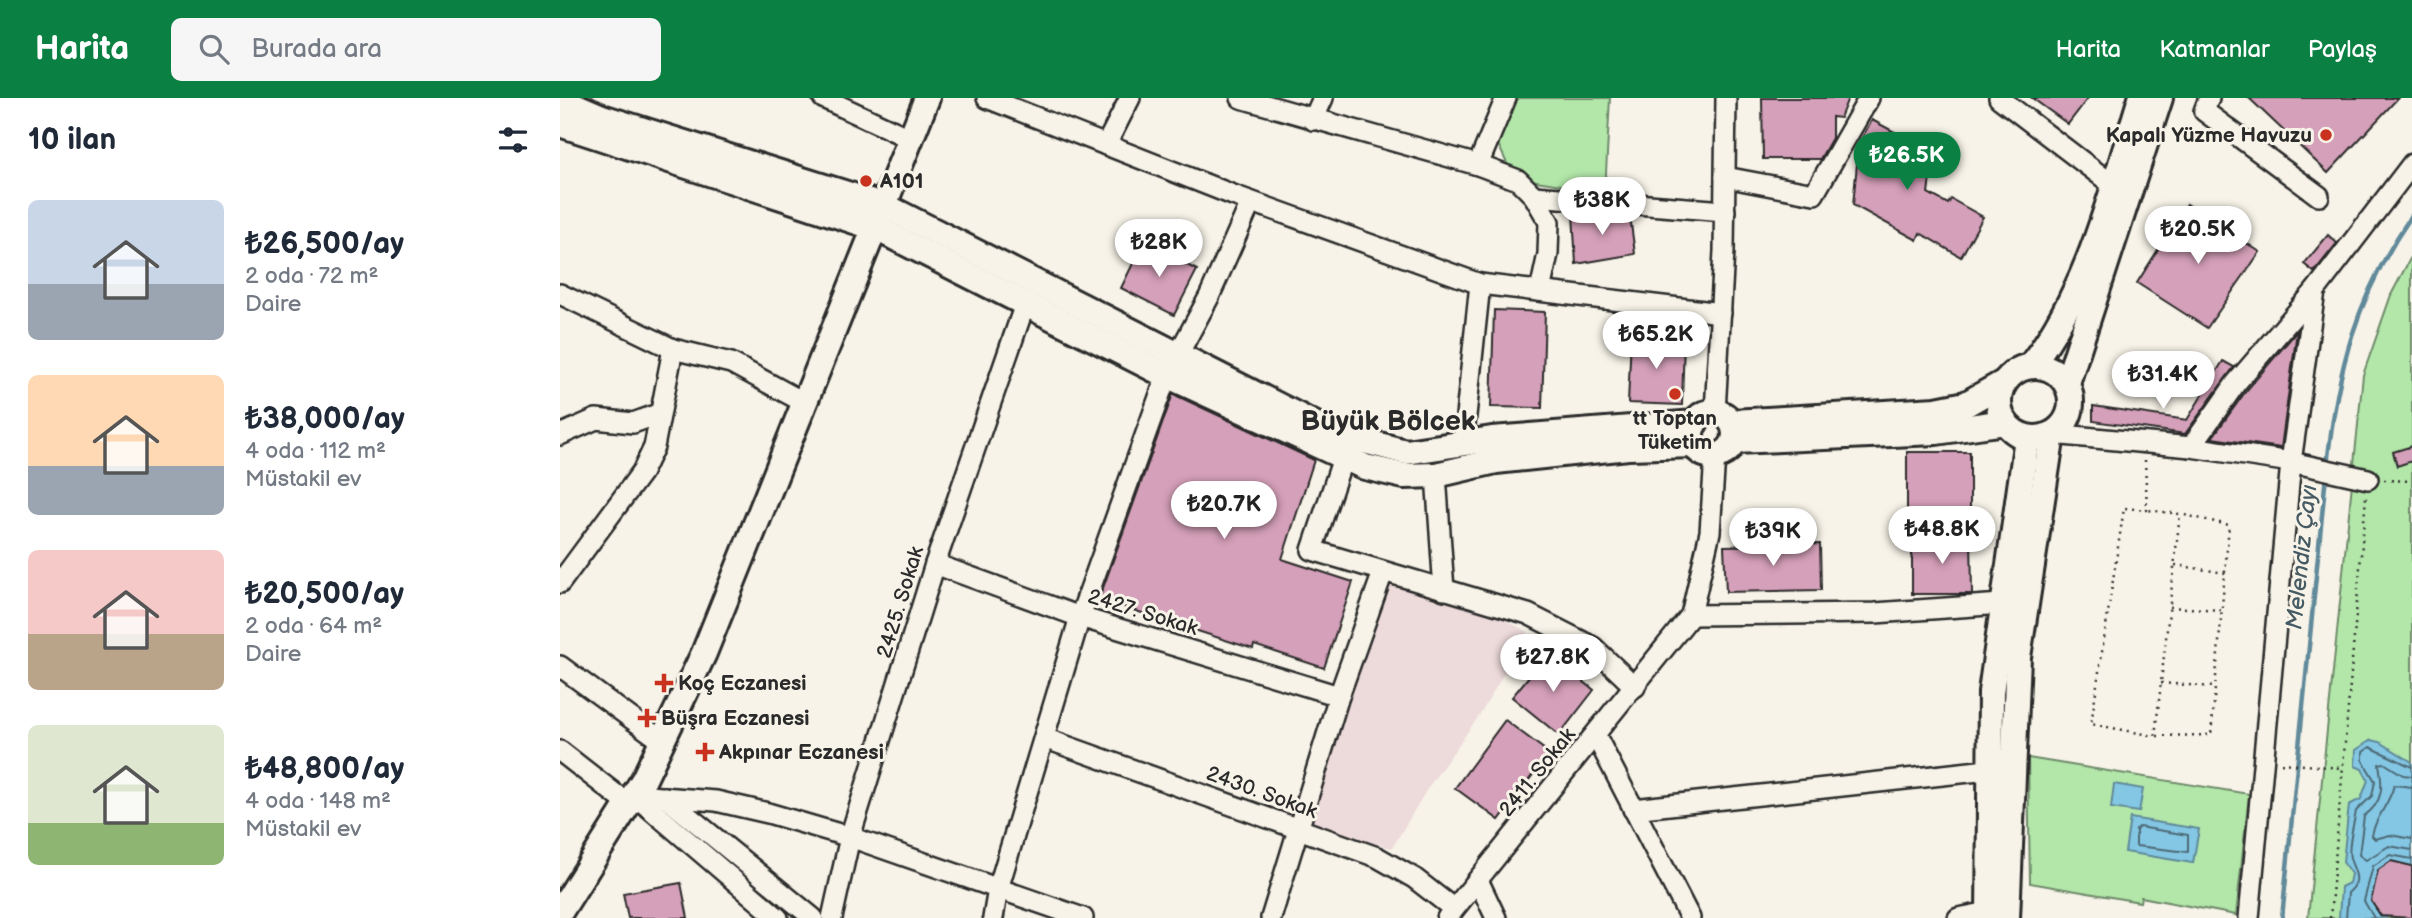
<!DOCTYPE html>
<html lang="tr">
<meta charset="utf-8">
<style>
:root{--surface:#fff;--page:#f6f6f7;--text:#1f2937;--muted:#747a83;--accent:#0b8043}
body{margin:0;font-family:"Balsamiq Sans",sans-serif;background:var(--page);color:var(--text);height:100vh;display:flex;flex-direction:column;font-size:26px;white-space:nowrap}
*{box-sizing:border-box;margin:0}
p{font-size:23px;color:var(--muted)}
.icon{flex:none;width:38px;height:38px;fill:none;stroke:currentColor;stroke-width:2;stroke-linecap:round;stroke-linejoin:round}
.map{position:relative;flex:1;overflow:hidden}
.sheet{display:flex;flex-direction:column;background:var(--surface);width:560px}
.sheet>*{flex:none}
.price{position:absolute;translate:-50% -60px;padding:0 16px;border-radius:24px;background:#fff;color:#222;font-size:23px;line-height:46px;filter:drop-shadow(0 2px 4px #0008)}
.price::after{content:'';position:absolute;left:50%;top:42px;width:21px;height:16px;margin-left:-10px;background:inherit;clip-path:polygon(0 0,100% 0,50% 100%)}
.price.on{background:var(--accent);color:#fff}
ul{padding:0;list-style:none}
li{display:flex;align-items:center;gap:21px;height:175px;padding:0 28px}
li span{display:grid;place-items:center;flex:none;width:196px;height:140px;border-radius:10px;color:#555}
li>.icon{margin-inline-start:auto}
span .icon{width:84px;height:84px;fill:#fffc;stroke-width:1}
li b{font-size:30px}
h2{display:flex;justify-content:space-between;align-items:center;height:84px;padding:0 28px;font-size:30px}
header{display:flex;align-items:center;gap:42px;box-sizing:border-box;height:98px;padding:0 35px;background:var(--accent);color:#fff}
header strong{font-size:33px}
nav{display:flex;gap:38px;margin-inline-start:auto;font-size:24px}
.search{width:490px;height:63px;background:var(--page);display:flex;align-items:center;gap:18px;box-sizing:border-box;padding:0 24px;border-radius:10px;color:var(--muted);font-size:26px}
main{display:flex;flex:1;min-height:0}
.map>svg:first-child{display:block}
</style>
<header>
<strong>Harita</strong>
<div class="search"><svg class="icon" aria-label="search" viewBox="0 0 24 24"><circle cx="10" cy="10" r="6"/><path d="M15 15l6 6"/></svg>Burada ara</div>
<nav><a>Harita</a><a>Katmanlar</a><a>Paylaş</a></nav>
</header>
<main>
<section class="sheet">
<h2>10 ilan<svg class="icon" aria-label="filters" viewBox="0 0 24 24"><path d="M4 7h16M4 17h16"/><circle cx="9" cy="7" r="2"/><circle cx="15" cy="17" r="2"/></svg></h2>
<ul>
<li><span style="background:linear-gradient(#c9d6e8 60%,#9aa5b1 0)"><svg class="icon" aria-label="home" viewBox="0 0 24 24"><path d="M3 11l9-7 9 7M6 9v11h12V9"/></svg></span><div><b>₺26,500/ay</b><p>2 oda · 72 m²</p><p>Daire</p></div></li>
<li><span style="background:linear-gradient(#ffd9b3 65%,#9aa5b1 0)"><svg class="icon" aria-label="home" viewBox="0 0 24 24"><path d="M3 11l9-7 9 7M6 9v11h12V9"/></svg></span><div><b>₺38,000/ay</b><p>4 oda · 112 m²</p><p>Müstakil ev</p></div></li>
<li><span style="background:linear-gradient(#f6c9c9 60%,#b9a48a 0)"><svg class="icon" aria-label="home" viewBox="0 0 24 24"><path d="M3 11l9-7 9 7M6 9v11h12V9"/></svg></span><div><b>₺20,500/ay</b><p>2 oda · 64 m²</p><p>Daire</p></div></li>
<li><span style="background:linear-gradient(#dfe7d0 70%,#8fb573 0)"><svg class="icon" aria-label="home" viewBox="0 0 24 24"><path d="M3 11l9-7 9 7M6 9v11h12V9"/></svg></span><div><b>₺48,800/ay</b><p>4 oda · 148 m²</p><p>Müstakil ev</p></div></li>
</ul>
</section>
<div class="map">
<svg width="1852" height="820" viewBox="0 0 1852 820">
<rect width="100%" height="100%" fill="#f7f3e8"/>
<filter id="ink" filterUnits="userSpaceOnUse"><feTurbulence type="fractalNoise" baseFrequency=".0143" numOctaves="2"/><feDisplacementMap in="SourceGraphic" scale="14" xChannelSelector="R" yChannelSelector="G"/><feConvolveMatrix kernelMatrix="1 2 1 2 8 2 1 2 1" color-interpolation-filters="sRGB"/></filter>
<g filter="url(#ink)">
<path fill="#eddada" d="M830,487L922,510L968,534L921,615L867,691L832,750L751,727L824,494Z"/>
<g fill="#b2e7a9" stroke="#6e896a" stroke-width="2">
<path d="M955,0H1050L1045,94L970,82L950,72L937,44Z"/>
<path d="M1852,157V820H1748L1803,277L1831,197Z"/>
<path d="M1468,660L1689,696L1676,817L1581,799L1580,804L1470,785Z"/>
</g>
<g fill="#83c7e4" stroke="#60899a" stroke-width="2">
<path d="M1811,642L1820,644L1852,664V768L1811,803L1821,818L1827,820H1779L1781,789L1789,785L1791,776L1783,764L1789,707L1801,701L1808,682L1802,671L1795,668L1796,652Z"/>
<path d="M1554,686L1583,691L1579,714L1551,710Z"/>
<path d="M1570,720L1639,731L1633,765L1565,754Z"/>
</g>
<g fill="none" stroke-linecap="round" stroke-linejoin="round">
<g stroke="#4e6975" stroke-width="2">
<path d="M1852,678L1843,677L1824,665L1819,666C1823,688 1824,704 1804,718L1799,757L1806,762L1829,748L1852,752"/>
<path d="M1852,689L1834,687C1829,708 1814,720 1812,738L1815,741L1830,737L1852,741"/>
<path d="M1579,729L1628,737V754L1576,748V732Z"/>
<path d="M1786,820L1788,795C1803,782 1794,775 1790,760C1787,747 1794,726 1796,713L1812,698L1815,683L1803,663V654L1810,649L1852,669"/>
<path d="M1814,820L1804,803L1813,768L1830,757L1852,761"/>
</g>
<g stroke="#60899a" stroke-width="4.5">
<path d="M1767,368C1777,272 1796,198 1852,117"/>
<path d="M1722,820L1766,377"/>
</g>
</g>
<g fill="#d5a0b9" stroke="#2b2b2b" stroke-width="2">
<path d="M1202,0H1288L1280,20L1272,19V40L1260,61H1203Z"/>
<path d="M1472,0H1528L1508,26Z"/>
<path d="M1689,0H1838L1768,75Z"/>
<path d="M1312,22L1363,49L1361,68L1371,73L1368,95L1388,106L1391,101L1423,119L1401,159L1360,135L1357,142L1293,107L1299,45Z"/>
<path d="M1627,106L1700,154L1647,230L1577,185Z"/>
<path d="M1026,114L1070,118L1075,156L1016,166L1013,116Z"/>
<path d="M1768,137L1777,145L1754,174L1744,166Z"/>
<path d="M583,145L637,172L614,217L561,190Z"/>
<path d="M934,212L985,214L982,310L931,309Z"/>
<path d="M1737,233L1721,350L1652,340L1686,293Z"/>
<path d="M1071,239L1124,241L1122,307L1068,305Z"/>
<path d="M1663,263L1674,269L1625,336L1533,323V308L1627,322Z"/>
<path d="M613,296L754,362L722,461L793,484L764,570L694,547L693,551L539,501Z"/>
<path d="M1852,348V363L1837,368L1833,354Z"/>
<path d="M1347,354H1410V416L1347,417Z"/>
<path d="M1411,439L1412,496H1352V440Z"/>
<path d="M1260,446L1261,492L1166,494L1164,448Z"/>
<path d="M988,555L1034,592L999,637L952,599Z"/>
<path d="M945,622L989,655L939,722L895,690Z"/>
<path d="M1831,763L1852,768V820L1821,818L1811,803L1818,772Z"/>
<path d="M121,785L128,820H68L63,795Z"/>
</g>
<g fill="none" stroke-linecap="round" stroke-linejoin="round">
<g stroke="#2b2b2b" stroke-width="24">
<g id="minor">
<path d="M263,0L351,41"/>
<path d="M427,0L673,97L920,186L1161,215"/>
<path d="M681,0L918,67L958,82L974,98L989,124L988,156L980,193"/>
<path d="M1439,0L1553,87"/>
<path d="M1649,0L1644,13L1759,98"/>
<path d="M753,22L763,0"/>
<path d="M546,47L570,0"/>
<path d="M918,67L946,0"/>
<path d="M1165,79L1254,96L1309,0"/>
<path d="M974,98L1165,113"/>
<path d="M0,196L113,251L171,265L245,305"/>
<path d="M1155,314L1164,153L1166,0"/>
<path d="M1492,336L1631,349L1731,364L1755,193"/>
<path d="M0,337L36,321L73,325L98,316"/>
<path d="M903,346L920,186"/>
<path d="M1631,349L1676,285L1755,193L1852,66"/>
<path d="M783,360L752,452L968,516L1033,549L1075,589"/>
<path d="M876,377L884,492"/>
<path d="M375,466L520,519L779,598"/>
<path d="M0,485L82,374L94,349L113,251"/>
<path d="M1131,517L1315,515L1442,506"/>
<path d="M0,568L102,643"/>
<path d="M1036,638L1130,820"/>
<path d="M484,640L817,759L854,780L894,811"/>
<path d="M0,653L68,706"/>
<path d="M74,697L156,703L208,715L290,739L523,820"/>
<path d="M74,697L218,820"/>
<path d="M105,699L253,820"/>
<path d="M1073,711L1428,672"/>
<path d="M918,782L936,820"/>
<path d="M272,820L290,739L375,466L465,206"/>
<path d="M433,820L438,791L520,519L607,277L649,199L691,104"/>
<path d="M711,820L779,598L823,474"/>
<path d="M887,820L1131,517L1150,434L1155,358"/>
<path d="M1398,820L1429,814"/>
<path d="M1689,820L1731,364L1808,381"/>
</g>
</g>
<g stroke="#2b2b2b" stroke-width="30">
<g id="major">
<path d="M0,1L42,19L325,108L770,334L846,354L932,341L1135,325"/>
<path d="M0,26L316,130L598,273L805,369L844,378L876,377L936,363L1068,349L1134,347"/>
<path d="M1471,267C1530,190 1552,92 1581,0"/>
<circle cx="1475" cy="304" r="36"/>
<path d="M1507,285L1600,0"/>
<circle cx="1153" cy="336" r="22"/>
<path d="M1172,324L1376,312L1406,306L1443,285"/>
<path d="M1175,343L1376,334L1445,324"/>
<path d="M0,814L84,681L144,555L367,0"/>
<path d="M1429,820L1431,594L1467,340"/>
<path d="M1447,820L1458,559L1492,336"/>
</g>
</g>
<g stroke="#2b2b2b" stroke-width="2.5" stroke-dasharray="2 5" stroke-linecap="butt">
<path d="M1585,362L1587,412L1564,410L1531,626L1595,638L1620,416L1587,412"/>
<path d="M1824,382L1852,383"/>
<path d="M1615,467L1665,475"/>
<path d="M1610,509L1662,512"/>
<path d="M1601,585L1654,589"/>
<path d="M1597,638L1651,637L1669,427L1620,416"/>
<path d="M1721,665L1781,670"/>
<path d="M1770,820L1806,399"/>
</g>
<use href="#minor" stroke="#f7f3e8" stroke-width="19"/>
<use href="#major" stroke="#f7f3e8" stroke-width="24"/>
</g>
</g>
<g fill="#c8321e" stroke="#f7f3e8" stroke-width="2.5">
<circle cx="1766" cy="37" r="7"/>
<circle cx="306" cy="83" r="7"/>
<circle cx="1115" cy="296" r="7"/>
<path d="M100.5 574.5h7v7h7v7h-7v7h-7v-7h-7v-7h7z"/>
<path d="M83.5 609.5h7v7h7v7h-7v7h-7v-7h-7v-7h7z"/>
<path d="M141.5 643.5h7v7h7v7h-7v7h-7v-7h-7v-7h7z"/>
</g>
<g text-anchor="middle" stroke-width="6" stroke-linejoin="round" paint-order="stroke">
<g font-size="21" font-weight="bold" fill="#2b2b2b" stroke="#f7f3e8" text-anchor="start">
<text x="1752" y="44" text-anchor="end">Kapalı Yüzme Havuzu</text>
<text x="320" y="90">A101</text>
<text x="1115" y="327" text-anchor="middle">tt Toptan<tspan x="1115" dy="24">Tüketim</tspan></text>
<text x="118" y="592">Koç Eczanesi</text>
<text x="101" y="627">Büşra Eczanesi</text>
<text x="159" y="661">Akpınar Eczanesi</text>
</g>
<g font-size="21" fill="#2b2b2b" stroke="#f7f3e8">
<text transform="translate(340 504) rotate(-73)" y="7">2425. Sokak</text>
<text transform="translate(583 514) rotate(17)" y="7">2427. Sokak</text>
<text transform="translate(977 674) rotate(-51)" y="7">2411. Sokak</text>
<text transform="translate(702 694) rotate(20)" y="7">2430. Sokak</text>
</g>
<g font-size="23" font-style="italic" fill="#455a62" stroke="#f7f3e8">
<text transform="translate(1741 459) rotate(-84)" y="8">Melendiz Çayı</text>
</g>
<g font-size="28" font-weight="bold" fill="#2b2b2b" stroke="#f7f3e8">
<text x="828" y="332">Büyük Bölcek</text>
</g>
</g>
</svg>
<b class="price on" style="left:1347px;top:94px">₺26.5K</b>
<b class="price" style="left:1042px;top:139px">₺38K</b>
<b class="price" style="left:1638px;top:168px">₺20.5K</b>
<b class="price" style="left:599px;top:181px">₺28K</b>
<b class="price" style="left:1096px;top:273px">₺65.2K</b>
<b class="price" style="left:1603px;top:313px">₺31.4K</b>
<b class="price" style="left:664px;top:443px">₺20.7K</b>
<b class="price" style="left:1382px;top:468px">₺48.8K</b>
<b class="price" style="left:1213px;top:470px">₺39K</b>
<b class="price" style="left:993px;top:596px">₺27.8K</b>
</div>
</main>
